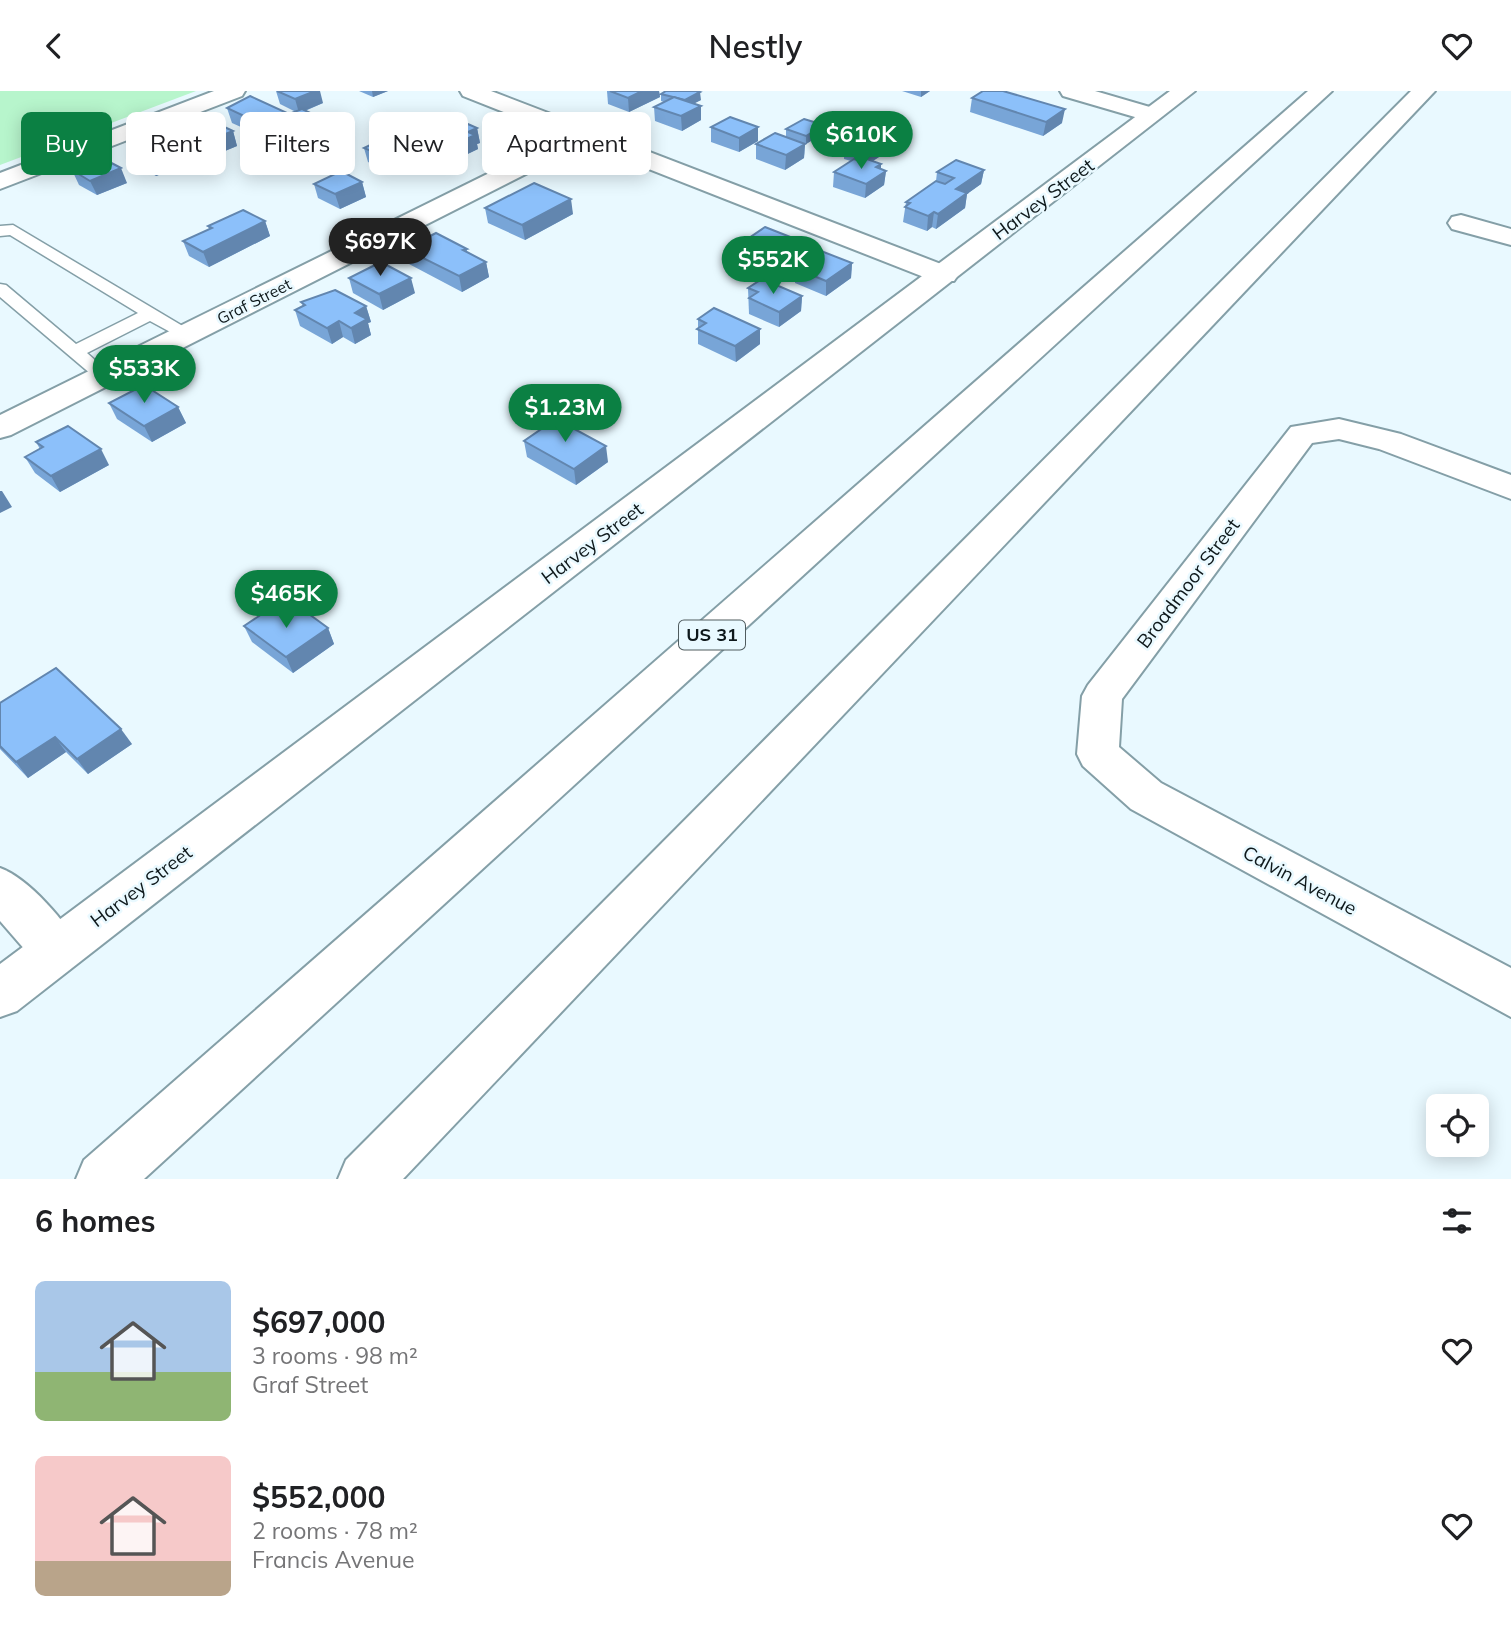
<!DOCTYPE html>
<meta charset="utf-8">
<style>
:root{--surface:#fff;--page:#f6f6f6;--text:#202124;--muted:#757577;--accent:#0b8043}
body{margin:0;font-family:Mulish,sans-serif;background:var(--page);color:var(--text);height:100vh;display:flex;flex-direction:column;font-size:26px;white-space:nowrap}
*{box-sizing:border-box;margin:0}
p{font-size:23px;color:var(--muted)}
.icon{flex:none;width:38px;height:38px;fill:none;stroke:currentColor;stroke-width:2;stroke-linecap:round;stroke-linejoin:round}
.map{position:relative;height:1088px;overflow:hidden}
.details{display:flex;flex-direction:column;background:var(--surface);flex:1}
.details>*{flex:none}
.banner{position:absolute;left:21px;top:21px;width:700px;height:63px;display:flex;gap:14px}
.controls{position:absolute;left:1426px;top:1003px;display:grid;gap:14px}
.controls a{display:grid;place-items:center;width:63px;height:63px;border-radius:10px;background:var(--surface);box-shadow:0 4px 18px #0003;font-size:35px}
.price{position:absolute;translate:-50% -60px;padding:0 16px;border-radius:24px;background:var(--accent);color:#fff;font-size:23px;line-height:46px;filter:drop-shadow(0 2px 4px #0008)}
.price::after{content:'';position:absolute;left:50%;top:42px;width:21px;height:16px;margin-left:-10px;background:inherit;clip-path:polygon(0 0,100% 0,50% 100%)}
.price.on{background:#222;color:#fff}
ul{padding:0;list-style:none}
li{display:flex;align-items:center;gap:21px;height:175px;padding:0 35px}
li span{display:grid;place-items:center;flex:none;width:196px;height:140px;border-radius:10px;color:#555}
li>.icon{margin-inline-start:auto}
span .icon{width:84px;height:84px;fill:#fffc;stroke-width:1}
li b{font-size:30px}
h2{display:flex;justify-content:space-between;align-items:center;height:84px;padding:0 35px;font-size:30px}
.pill{padding:0 24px;border-radius:10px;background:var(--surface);box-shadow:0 4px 18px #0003;font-size:24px;line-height:63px}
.pill.on{background:var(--accent);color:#fff}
header{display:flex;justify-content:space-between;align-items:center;height:91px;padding:0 35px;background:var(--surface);font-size:32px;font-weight:600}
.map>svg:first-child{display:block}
</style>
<header><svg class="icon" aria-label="back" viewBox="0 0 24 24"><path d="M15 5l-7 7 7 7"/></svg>Nestly<svg class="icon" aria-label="heart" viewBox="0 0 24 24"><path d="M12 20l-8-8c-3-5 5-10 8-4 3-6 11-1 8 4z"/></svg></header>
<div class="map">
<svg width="1511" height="1088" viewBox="0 0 1511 1088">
<rect width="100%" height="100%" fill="#e9f9ff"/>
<path fill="#b7f5cc" d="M0,0H196L0,74Z"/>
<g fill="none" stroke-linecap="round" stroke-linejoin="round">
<g stroke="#849fa7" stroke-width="3">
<path id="service" d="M13,134L191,240L194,244L185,249L150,230L87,262L113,285L110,289H98L0,206V193L6,194L76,253L138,222L10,144L0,145V135Z"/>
</g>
<g stroke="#849fa7" stroke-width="4">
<g id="minor">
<path d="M214,0H245L242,5L0,98V82Z"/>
<path d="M460,0H491L954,178L958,184L954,190H934L585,53L11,344L0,347V324L564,45L463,5Z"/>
<path d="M1060,0H1095L1160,19L1163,24L1152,31L1063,5Z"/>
<path d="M1461,124L1511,138V154L1452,138L1448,132L1452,126Z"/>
<path d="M1339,328L1401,343L1511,384V408L1379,358L1339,348L1312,352L1122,608L1119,656L1161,692L1511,877V926L1131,718L1083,675L1077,663L1082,605L1088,594L1291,336Z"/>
<path d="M0,777C28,787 68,832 80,859L73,875L56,881L39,875L0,830Z"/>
</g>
</g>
<g stroke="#849fa7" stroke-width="4">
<path id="tertiary" d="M1170,0H1195L17,920L0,926V873Z"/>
</g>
<g stroke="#849fa7" stroke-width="4">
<g id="motorway">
<path d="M1308,0H1332L144,1088H76L84,1069Z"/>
<path d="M1411,0H1435L403,1088H338L346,1069Z"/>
</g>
</g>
<use href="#service" fill="#fff" fill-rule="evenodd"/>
<use href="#minor" fill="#fff" fill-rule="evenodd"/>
<use href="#tertiary" fill="#fff" fill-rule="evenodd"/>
<use href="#motorway" fill="#fff" fill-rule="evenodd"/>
</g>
<g fill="#78a5d7">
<path d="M276,0L323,12L305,20L321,27L325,41L310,48L295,41L288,44L279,40L263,46L232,32L227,17L289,23L296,21L280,13Z"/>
<path d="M359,0H388L373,6Z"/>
<path d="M607,0H659L660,6L629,21L608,13Z"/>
<path d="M902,0H930L921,6Z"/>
<path d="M661,3L701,9L693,12L701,29L682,40L655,30L654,16L664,11L661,10Z"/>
<path d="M972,7L1062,32L1043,45L970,21Z"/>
<path d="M711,36L758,50L739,61L711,51Z"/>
<path d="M477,37L480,52L477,53L478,58L453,70L440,65L433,68L423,63L420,49Z"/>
<path d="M175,38L233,40L237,55L208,67L181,53Z"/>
<path d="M786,38L824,42L806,53L786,46Z"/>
<path d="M756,53H805L804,67L785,79L756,68Z"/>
<path d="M173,56L178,70L165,76L167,81L156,85L134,72L128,58Z"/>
<path d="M364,57L414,69L389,81L368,71Z"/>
<path d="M844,60L882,64L873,70L881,73V78L886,80L884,94L865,107L833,96L834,81L851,70L844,68Z"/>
<path d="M72,79L127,92L97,104L79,94Z"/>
<path d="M984,79L981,93L967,103L965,117L936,138L932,136L927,140L903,131L906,111L936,90L937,81Z"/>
<path d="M362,91L366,106L340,118L318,107L314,93Z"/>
<path d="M485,117L573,123L525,149L488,132Z"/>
<path d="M265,130L270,145L209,176L189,165L183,150L209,138L208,135Z"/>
<path d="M793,147L792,155L774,167L746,156V149Z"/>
<path d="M405,158H467V161L486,171L489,186L462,201L409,173Z"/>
<path d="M852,172L851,187L826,205L795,192V177Z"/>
<path d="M349,187L415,202L383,219L353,202Z"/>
<path d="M748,197L802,205L801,220L779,236L749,223Z"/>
<path d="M301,211L366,215L371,231L368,232L371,244L355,253L343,246L332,253L300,235L295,219L303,215Z"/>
<path d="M698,228L760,238V253L736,271L698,253Z"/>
<path d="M109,312L178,316L186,332L152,351L117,328Z"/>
<path d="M524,350L608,371L576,394L527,366Z"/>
<path d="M36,351L109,374L60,401L35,382L25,366L40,358Z"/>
<path d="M287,529L328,537L334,553L293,582L252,551L244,535Z"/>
<path d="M0,612L132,653L88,683L66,661L28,687L0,658Z"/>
</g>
<g fill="#6286af">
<path d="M315,0H320L323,12L299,22L295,8Z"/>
<path d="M372,0H388L373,6Z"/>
<path d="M642,0H659L660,6L629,21L628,7Z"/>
<path d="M921,0H930L921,6Z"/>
<path d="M700,1L701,9L684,18L683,10Z"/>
<path d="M701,15V29L682,40L681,25Z"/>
<path d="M1065,18L1062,32L1043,45L1046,31Z"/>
<path d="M275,26L279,40L263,46L259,32Z"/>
<path d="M290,27L295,41L288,44L284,30Z"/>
<path d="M321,27L325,41L310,48L305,33Z"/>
<path d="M824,34V42L806,53V45Z"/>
<path d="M758,36V50L739,61V47Z"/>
<path d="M477,37L480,52L477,53L478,58L453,70L450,56L468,41Z"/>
<path d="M233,40L237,55L208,67L203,52Z"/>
<path d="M437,50L440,65L433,68L430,53Z"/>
<path d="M805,53L804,67L785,79L786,64Z"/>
<path d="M410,54L414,69L389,81L385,66Z"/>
<path d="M173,56L178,70L165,76L167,81L156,85L150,71L154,63Z"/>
<path d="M883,56L882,64L865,75V68Z"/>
<path d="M881,73V83L886,80L884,94L865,107L866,93L876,76Z"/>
<path d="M121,77L127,92L97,104L90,90Z"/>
<path d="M984,79L981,93L967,103L965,117L936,138L938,123L956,98Z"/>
<path d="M362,91L366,106L340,118L335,103Z"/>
<path d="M571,108L573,123L525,149L522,134Z"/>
<path d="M934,121L932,136L927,140L928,125Z"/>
<path d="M265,130L270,145L209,176L203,161Z"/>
<path d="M793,147L792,155L774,167V160Z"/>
<path d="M486,171L489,186L462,201L459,185Z"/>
<path d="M852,172L851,187L826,205V190Z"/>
<path d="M411,187L415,202L383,219L379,203Z"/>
<path d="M802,205L801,220L779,236V221Z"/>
<path d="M366,215L371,231L368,232L371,244L355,253L351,237L355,222Z"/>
<path d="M339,230L343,246L332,253L327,237Z"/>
<path d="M760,238V253L736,271L735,255Z"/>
<path d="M178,316L186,332L152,351L144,335Z"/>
<path d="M606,355L608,371L576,394L574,378Z"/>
<path d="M101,358L109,374L60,401L51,385Z"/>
<path d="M0,400H2L12,416L0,422Z"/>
<path d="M328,537L334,553L293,582L286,566Z"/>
<path d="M121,638L132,653L88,683L77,668Z"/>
<path d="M55,646L66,661L28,687L16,671Z"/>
</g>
<g fill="#8cc0fa" stroke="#6286af" stroke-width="2">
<path d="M277,0H315L295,8Z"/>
<path d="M610,0H642L628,7Z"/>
<path d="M666,0H696L700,1L685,9L661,3Z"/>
<path d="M983,0H1003L1065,18L1046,31L972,7Z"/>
<path d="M250,5L289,23L302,18L321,27L305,33L290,27L284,30L275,26L259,32L227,17Z"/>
<path d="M674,6L701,15L681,25L654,16Z"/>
<path d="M730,26L758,36L739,47L711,36Z"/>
<path d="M205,27L233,40L203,52L175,38Z"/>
<path d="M804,28L824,34L806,45L786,38Z"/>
<path d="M461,30L477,37L468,41L475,44L450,56L437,50L430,53L420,49Z"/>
<path d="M775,42L805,53L786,64L756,53Z"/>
<path d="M389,45L410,54L385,66L364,57Z"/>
<path d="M156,47L173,56L154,63L161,66L150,71L128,58Z"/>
<path d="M861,49L883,56L865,68L844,60Z"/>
<path d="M102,67L121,77L90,90L72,79Z"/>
<path d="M854,68L862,71L867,68L881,73L876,76L886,80L866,93L834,81Z"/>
<path d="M956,69L984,79L956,98L967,102L938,123L934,121L928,125L905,116L910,112L906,111L936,90L945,93L954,87L937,81Z"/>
<path d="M341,80L362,91L335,103L314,93Z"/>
<path d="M534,92L571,108L522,134L485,117Z"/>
<path d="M243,119L265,130L203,161L183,150L212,137L208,135Z"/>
<path d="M765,136L793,147L774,160L746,149Z"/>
<path d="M436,142L467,158L463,159L486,171L459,185L405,158Z"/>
<path d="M821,160L852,172L826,190L795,177Z"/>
<path d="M381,171L411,187L379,203L349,187Z"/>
<path d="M762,188L802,205L779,221L749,207L758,201L748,197Z"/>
<path d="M335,199L366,215L355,222L367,228L351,237L339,230L327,237L295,219L305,214L301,211Z"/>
<path d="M714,217L760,238L735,255L697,238L706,232L698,228Z"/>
<path d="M144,294L178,316L144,335L109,312Z"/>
<path d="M556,328L606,355L574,378L524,350Z"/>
<path d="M68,335L101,358L51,385L25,366L43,356L36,351Z"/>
<path d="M271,517L287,529L302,518L328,537L286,566L244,535Z"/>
<path d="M56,577L121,638L77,668L55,646L16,671L0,655V612Z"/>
</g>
<g text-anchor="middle" stroke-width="5" stroke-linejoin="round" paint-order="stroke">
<g font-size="16" fill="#0e181b" stroke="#e9f9ff">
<text transform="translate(254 210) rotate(-27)" y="6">Graf Street</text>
</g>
<rect fill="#e9f9ff" stroke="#505c5f" stroke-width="2" x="679" y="529.5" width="66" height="29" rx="5"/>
<g font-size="18" font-weight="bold" fill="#0e181b">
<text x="712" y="550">US 31</text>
</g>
<g font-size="19" fill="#0e181b" stroke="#e9f9ff">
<text transform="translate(1043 108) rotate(-37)" y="7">Harvey Street</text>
<text transform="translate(592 452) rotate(-37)" y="7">Harvey Street</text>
<text transform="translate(1188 492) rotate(-53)" y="7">Broadmoor Street</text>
<text transform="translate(1300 789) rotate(28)" y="7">Calvin Avenue</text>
<text transform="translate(141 795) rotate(-37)" y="7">Harvey Street</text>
</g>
</g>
</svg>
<div class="controls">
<a><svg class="icon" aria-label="locate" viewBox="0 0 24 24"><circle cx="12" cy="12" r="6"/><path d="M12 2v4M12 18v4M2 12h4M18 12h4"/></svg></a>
</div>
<b class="price" style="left:861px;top:80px">$610K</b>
<b class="price on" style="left:380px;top:187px">$697K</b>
<b class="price" style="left:773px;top:205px">$552K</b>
<b class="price" style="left:144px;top:314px">$533K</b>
<b class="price" style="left:565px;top:353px">$1.23M</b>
<b class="price" style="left:286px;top:539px">$465K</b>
<div class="banner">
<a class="pill on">Buy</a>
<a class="pill">Rent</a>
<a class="pill">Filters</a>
<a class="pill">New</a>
<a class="pill">Apartment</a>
</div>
</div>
<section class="details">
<h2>6 homes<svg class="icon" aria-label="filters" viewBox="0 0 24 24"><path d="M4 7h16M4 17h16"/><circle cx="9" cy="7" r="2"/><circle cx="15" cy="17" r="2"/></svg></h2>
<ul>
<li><span style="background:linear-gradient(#a9c7e8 65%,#8fb573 0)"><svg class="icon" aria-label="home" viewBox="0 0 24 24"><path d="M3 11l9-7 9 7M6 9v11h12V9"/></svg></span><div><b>$697,000</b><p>3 rooms · 98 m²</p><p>Graf Street</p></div><svg class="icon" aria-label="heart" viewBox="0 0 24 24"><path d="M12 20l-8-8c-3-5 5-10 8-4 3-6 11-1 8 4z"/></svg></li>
<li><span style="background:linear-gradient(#f6c9c9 75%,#b9a48a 0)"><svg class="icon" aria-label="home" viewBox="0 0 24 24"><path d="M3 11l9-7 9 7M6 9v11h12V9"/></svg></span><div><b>$552,000</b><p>2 rooms · 78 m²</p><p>Francis Avenue</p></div><svg class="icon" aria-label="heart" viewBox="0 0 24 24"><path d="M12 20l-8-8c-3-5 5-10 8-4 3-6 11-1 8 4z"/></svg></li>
</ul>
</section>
